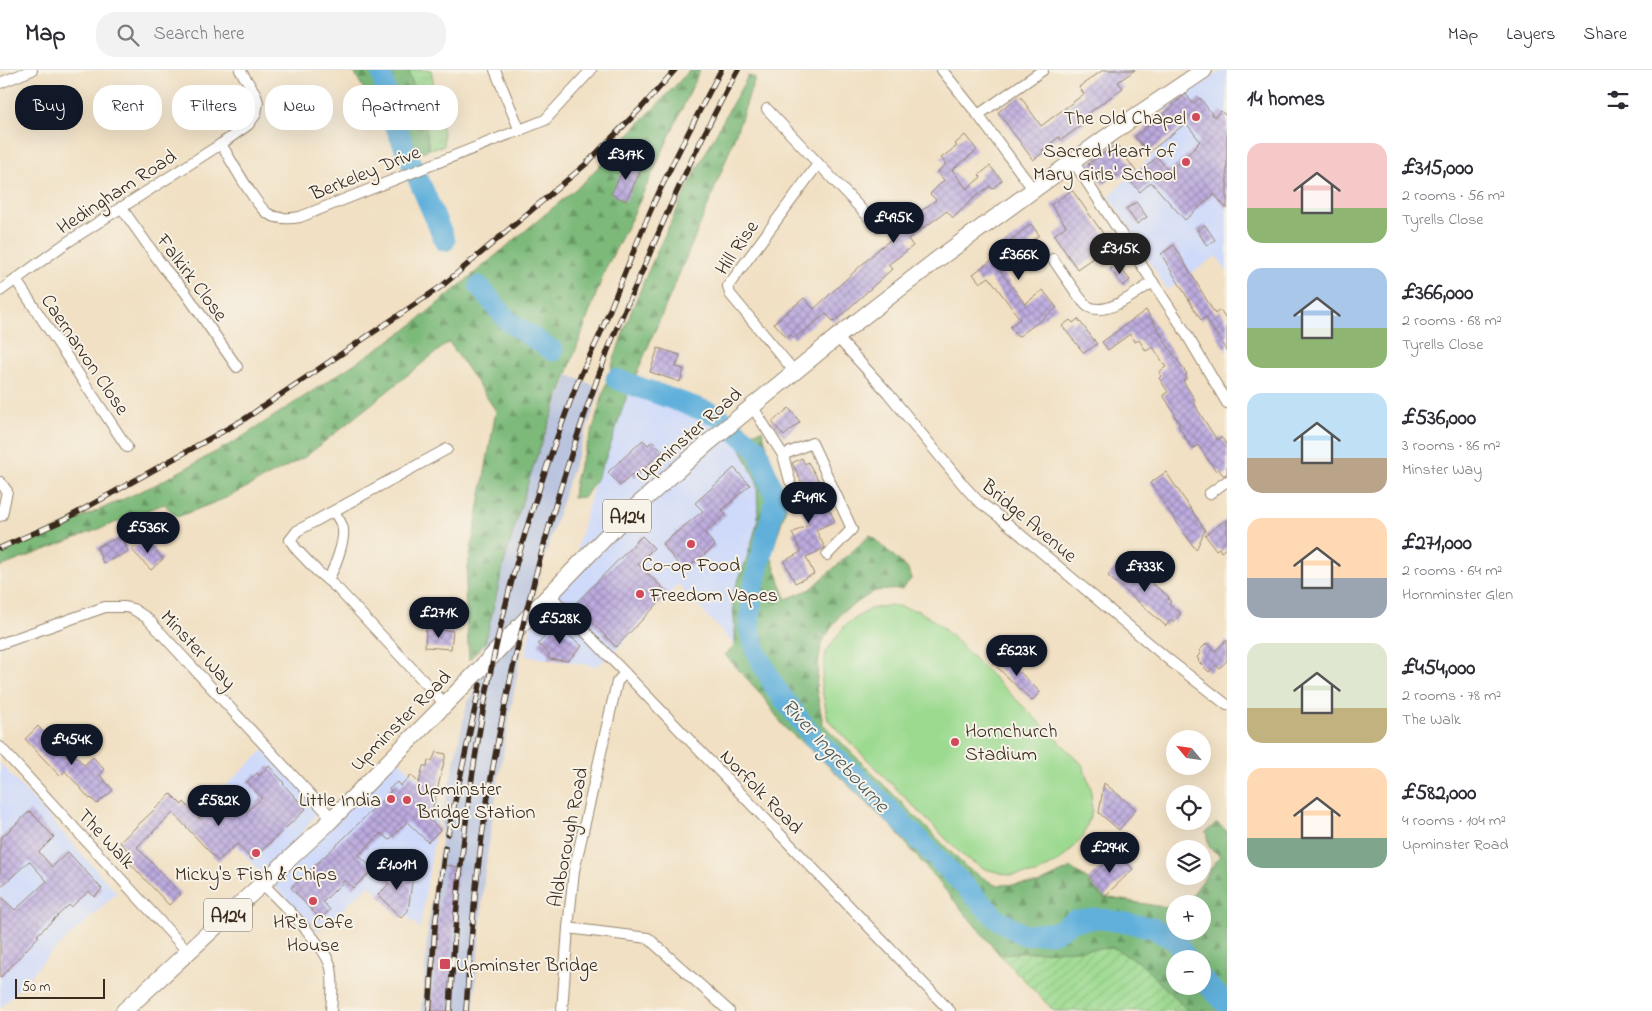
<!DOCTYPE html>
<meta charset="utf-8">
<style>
:root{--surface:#fff;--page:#f2f2f3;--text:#2b2b33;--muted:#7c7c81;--line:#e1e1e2;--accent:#111827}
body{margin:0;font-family:"Indie Flower",sans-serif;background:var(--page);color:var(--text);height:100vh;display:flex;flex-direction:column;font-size:19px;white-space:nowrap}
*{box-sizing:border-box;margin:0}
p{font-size:16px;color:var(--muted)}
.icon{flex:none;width:28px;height:28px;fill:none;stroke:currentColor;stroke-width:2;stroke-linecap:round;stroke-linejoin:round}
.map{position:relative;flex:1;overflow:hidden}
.panel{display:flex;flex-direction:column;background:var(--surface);width:425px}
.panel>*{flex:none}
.banner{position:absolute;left:15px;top:15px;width:475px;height:45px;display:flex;gap:10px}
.needle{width:32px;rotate:299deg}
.controls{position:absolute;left:1166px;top:660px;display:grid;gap:10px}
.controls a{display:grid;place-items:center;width:45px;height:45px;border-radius:50%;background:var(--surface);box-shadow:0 5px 20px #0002;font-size:25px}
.scale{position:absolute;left:15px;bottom:12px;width:90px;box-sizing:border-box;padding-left:5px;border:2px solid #3b2a1e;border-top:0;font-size:14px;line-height:18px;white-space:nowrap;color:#3b2a1e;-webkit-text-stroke:4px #f7f3e8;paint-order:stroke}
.price{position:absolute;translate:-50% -42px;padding:0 11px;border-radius:18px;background:var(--accent);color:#fff;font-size:16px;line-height:32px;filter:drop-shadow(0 1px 2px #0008)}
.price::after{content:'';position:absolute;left:50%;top:30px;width:15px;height:11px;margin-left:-8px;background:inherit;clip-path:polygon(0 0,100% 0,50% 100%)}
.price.selected{background:#222;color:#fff}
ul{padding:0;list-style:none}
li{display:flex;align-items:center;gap:15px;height:125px;padding:0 20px}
li span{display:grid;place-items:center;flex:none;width:140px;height:100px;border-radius:15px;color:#555}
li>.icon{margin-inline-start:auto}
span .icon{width:60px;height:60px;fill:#fffc;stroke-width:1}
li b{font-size:21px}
h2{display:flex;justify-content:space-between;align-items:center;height:60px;padding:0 20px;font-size:21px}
.chip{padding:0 18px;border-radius:20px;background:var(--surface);box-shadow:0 5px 20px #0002;font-size:18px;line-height:45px}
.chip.selected{background:var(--accent);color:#fff}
header{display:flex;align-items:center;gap:30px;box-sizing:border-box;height:70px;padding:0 25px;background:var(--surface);border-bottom:1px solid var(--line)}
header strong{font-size:24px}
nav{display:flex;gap:28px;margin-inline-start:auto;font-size:18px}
.search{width:350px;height:45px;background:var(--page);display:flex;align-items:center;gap:12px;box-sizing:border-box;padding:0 18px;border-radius:20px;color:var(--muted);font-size:19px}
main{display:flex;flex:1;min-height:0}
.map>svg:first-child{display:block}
</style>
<header>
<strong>Map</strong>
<div class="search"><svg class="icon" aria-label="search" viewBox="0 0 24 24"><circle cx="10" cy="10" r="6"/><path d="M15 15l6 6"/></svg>Search here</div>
<nav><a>Map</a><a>Layers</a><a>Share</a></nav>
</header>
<main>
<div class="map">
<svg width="1227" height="941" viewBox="0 0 1227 941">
<defs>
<pattern id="grass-tufts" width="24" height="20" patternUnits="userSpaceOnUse" patternTransform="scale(1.25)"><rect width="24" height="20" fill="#9cda90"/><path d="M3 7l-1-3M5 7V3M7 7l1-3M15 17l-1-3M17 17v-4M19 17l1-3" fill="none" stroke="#87bb7c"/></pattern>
<pattern id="forest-firs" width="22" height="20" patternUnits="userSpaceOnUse" patternTransform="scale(1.25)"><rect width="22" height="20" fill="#7dba7a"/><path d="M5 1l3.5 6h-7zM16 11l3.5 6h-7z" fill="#689763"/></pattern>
<pattern id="garden-furrows" width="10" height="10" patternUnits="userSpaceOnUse" patternTransform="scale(1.25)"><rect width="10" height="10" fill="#9cda90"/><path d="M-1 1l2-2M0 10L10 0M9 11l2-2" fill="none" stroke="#87bb7c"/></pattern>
<pattern id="building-cross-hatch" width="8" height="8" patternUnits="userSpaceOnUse" patternTransform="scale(1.25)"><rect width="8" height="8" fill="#bcabdf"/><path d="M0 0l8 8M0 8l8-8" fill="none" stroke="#9a8bb4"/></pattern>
</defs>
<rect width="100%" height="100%" fill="#f7f3e8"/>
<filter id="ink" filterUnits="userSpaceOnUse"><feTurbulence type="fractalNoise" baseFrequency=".02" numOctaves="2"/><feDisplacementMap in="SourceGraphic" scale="10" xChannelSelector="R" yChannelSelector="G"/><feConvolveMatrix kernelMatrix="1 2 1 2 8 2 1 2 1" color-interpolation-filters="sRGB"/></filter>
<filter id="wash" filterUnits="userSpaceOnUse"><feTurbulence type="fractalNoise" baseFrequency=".0096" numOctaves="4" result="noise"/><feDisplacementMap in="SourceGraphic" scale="20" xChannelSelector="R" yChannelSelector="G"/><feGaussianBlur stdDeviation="1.12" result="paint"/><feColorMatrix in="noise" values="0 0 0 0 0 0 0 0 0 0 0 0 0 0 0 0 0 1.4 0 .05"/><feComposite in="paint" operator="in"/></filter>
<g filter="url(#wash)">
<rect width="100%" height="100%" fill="#f1e0c3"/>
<g fill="#cfdafa">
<path d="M1222,0H1227V202L1216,186L1167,220L1109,126L1180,59L1165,40Z"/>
<path d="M631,316L711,345L739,375L757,412L758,451L746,491L732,526L735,560V576L678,514L617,579L597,596L526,586L533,542L586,486L577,477L594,415Z"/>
<path d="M267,677L322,737L270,805L395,686L440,733L420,858L369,815L319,861L267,809L202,738Z"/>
<path d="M0,693L117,823L47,887L0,939Z"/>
</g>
<path fill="#bac4de" d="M568,305L601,318L569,409L540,502L523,572L497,717L485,800L473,941H422L428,857L443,759L441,757L442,751H441L467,634L473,624L504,493L533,397Z"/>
<path fill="url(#grass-tufts)" stroke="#6c8257" d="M408,0H431L443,64L444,76L429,79L424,47Z"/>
<g fill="url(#forest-firs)" stroke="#5c724c" fill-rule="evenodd">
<path d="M353,0H408L424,47L429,79L404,90Z"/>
<path d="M690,0H700L633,145L605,200L533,397L518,445L504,493L485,573L469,590L465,523L468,497L496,341L449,272L305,387L226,428L177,447L164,434L0,497V484L155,415L236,371L406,260L584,112Z"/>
<path d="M748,6L755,8C720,116 672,219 628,324C614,358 608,398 584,427L573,428C574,401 587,378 595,352C606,313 618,275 633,237C666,157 705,81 748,6Z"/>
<path d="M762,360L786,438L771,486L786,529L811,519L870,465L907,498L912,508L902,519L875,521L842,542L821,573L816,617L823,654L967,798L995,815L1038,814L1071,798L1088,810L1104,827L1175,839V861H1202V834H1186L1220,786L1209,777L1206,762L1217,753L1227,761V941H1188L1141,894L1114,878L999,884L893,758L817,685L785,658L761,624L725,585L735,576V560L732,526L746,491L758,451L757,412L739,375L748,364ZM1175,889H1202V916H1175Z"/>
</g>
<path fill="url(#garden-furrows)" stroke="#6c8257" d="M1114,878L1141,894L1188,941H1054L999,884Z"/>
<path fill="#9cda90" stroke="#6c8257" d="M892,535L919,541L939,554L1082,694L1091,718L1092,741L1083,767L1061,790L1036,804L1009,805L985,799L964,787L828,650L821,615L826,582L845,555L870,539Z"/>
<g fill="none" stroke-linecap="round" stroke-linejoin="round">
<g stroke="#61b0db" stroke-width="21">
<path d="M381,0L391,46L445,171"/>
<path d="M479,216L509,252L553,281"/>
<path d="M616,309L717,345L757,379L776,429L753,518L749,557L757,584L776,619L814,668L864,714L997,849L1024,865L1056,862L1073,851L1096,848L1151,857L1176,871L1187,889"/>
<path d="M1202,909L1227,935"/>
</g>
</g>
<g id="blocks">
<g fill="url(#building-cross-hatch)">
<path d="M1103,0H1135L1118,12L1123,18L1086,45L1089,50L1061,70L1059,67L1042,80L1044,82L1033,90L998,42L1020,26L1041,56L1084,24L1079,17Z"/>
<path d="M1186,24L1193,34L1200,28L1214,47L1221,41L1227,47V139L1214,124L1185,150L1151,112L1140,122L1124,104L1120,108L1117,105L1103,115L1088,94L1116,74L1138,104L1157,87L1169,101L1198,75L1197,74L1200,71L1186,53L1148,83L1135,66L1174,36L1173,35Z"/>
<path d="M965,65L977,80L952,100L967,119L981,107L979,105L990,96L1002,110L992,119L990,116L975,127L953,148L947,141L908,169L913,176L888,195L892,199L834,252L826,244L794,268L791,265L787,268L774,253L804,228L814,239L881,177L905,159L902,155L936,130L930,124L944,110L937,102L946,94L941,88L957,76L955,74Z"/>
<path d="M627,91L642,98L626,131L611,124Z"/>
<path d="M1072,120L1115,180L1104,188L1100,183L1077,199L1054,165L1066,156L1051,135Z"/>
<path d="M1136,132L1147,147L1137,154L1126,139Z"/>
<path d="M1031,154L1039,165L1029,173L1045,194L1033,203L1019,184L999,199L1025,234L1043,220L1057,238L1018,267L1010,257L1020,249L989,207L980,213L973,204L1004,181L1001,177Z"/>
<path d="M1205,155L1215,170L1207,176L1197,160Z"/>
<path d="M1174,175L1215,244L1220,240L1227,251V282L1206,247L1201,250L1161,184Z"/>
<path d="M1117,194L1130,210L1123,216L1110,199Z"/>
<path d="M1146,240L1169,278L1187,304L1185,305L1187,308L1183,311L1195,330L1193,331L1199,342L1217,370L1221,367L1227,375V404L1223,405L1218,399L1216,401L1198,375L1192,379L1178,355L1180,354L1174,345L1175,344L1163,325L1168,322L1159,308L1161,306L1159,302L1166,297L1153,277L1146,281L1139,270L1135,272L1130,264L1108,280L1102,272Z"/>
<path d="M1078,249L1097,274L1084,283L1062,256L1070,250L1073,253Z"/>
<path d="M658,278L680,285L676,297L684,299L680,312L650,302Z"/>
<path d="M789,338L800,352L784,366L772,352Z"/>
<path d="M643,370L648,375L653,371L663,381L635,407L632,404L620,416L608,402Z"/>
<path d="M802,388L805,394L808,392L819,411L816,412L835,451L816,460L825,478L806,487L814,504L795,513L784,491L801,482L792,463L809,455L800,437L811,431L792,393Z"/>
<path d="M734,398L750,415L722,440L726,444L705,463L715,476L684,501L662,474L703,441L695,433Z"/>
<path d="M1166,402L1205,460L1196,480L1150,413Z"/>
<path d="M1227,449V477L1221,482L1219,478L1216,480L1205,465Z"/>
<path d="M122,466L128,482L103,493L97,477Z"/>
<path d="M642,466L654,478L638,494L668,523L616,577L575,534Z"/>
<path d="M145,468L163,489L151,500L132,480Z"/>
<path d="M1124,493L1131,498L1132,497L1169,527L1168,529L1171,531L1169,534L1181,543L1174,552L1171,549L1166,556L1108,506L1115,497L1119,500Z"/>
<path d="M556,555L582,576L568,591L548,589L549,584L538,574Z"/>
<path d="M426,558L453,561L451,579L425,577Z"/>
<path d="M1227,570V591L1219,598L1216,595L1209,602L1198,591L1199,590L1197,587L1201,583L1199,581L1207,573L1215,581Z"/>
<path d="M1002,584L1040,622L1032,631L993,593Z"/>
<path d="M38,656L68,689L73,683L84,695L93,687L104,699L99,704L113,720L97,734L91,728L90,729L65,701L60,706L25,669Z"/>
<path d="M436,682L446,684L433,737L425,744L440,760L428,772L407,752L389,770L381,763L359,785L373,800L353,818L345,810L323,832L330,840L320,849L291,818L344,768L391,721L389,719L397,712L400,716L411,705L419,713L423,696H427L428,690L432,691Z"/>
<path d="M269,696L284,713L283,714L306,739L252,790L237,774L218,791L173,743L137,777L181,824L169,835L125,788L130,783L120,772L171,724L182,735L184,732L199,748L216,732L219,736L228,728L243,745L262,728L247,712L257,703L259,706Z"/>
<path d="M1104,713L1136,739L1119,760L1099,743Z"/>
<path d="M30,741L54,767L39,782L52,797L68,782L102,819L94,827L89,821L71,837L69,835L37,865L39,866L0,908V826L15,840L47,811L29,791L0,818V769Z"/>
<path d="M1117,782L1133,799L1104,827L1088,810Z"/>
<path d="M445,795L458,797L448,941H432L437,857Z"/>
<path d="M376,800L413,805L408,841L401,848L378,825L389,814Z"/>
</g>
</g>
</g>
<g filter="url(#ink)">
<use href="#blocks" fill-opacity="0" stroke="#968570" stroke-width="1"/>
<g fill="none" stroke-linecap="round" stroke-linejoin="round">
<g stroke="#968570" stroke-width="12">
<g id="street">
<path d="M495,0L520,61"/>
<path d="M942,0L978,45L1033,119"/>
<path d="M0,13L32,0"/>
<path d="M767,39L877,156"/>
<path d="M978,45L1043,0"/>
<path d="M221,74C231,90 254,133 267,143C277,150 289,149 300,147L545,50L591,0"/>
<path d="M1073,91L1181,255L1227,333"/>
<path d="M121,137L164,198L185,222L237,297"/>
<path d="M1053,189C1059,198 1081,231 1087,236C1106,248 1137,222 1153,212"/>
<path d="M16,210L127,377"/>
<path d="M0,221L66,173L221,74L248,55L256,44L258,32L255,23L240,0"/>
<path d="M837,267L888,323L965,417L977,430L1002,449L1169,590L1227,635"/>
<path d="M794,301L730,224L728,216L818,94"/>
<path d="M752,336L783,385L812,373L852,459L827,485"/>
<path d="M783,385L790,411"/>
<path d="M0,412L7,421L2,445L0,446"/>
<path d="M1209,424L1227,411"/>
<path d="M328,510C334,499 345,472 343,459C342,453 337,447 334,441"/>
<path d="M549,524L950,941"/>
<path d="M0,574L105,537H125L133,539L147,548L332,748"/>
<path d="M445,634L338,519L317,501L297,480L290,470L297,461L447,379"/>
<path d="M0,677L188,882"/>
<path d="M262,813C280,832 326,875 331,898C334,912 332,927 331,941"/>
<path d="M568,858L648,868L729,941"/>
<path d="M562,941L568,858L574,801L617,612L625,603"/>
</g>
</g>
<g stroke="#968570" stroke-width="18">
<path id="primary" d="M124,941L326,755L479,600L533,542L630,442L709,372L837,267L938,189L1133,48L1204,0"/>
</g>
<use href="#street" stroke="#fff" stroke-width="10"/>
<use href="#primary" stroke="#fff" stroke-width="16"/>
<g stroke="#3b2a1e" stroke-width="5.5">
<g id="rail">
<path d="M0,478L64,450L243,350L442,216L586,94L642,37L675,0"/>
<path d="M448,764L480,615"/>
<path d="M429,941L435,857L445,778"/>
<path d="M450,941C457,790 476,641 516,495C533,433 555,371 578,311C585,295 594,278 601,262C617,222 633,182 650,142C671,94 696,47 721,0"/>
<path d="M466,941C471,865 477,789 490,714C515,569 553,426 605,288C616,257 631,227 644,197C672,130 702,64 738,0"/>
</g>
</g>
<use href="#rail" stroke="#f7f3e8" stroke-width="4" stroke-dasharray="11" stroke-linecap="butt"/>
</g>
</g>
<g fill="#d1495b" stroke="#f7f3e8" stroke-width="2">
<circle cx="1196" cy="47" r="5"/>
<circle cx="1186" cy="92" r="5"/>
<circle cx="691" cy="474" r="5"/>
<circle cx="640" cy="524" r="5"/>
<circle cx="955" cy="672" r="5"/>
<circle cx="391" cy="729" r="5"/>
<circle cx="407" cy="730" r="5"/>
<circle cx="256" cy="783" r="5"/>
<circle cx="313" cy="831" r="5"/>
<rect x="439" y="888" width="12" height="12" rx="2.5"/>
</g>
<g text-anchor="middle" stroke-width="4" stroke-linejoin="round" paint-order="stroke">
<g fill="#f7f3e8" stroke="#73665b" stroke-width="1">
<rect x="603" y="429.5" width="48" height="33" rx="4"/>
<rect x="204" y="828.5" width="48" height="33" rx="4"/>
</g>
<g font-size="19" font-weight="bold" fill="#3b2a1e">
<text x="627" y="453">A124</text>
<text x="228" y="852">A124</text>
</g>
<g font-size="20" fill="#3b2a1e" stroke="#f7f3e8" text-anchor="start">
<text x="1186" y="54" text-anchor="end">The Old Chapel</text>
<text x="1176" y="87" text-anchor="end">Sacred Heart of<tspan x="1176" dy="23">Mary Girls' School</tspan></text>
<text x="691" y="501" text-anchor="middle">Co-op Food</text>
<text x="650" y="531">Freedom Vapes</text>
<text x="965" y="667">Hornchurch<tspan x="965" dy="23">Stadium</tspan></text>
<text x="417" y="725">Upminster<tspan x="417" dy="23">Bridge Station</tspan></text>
<text x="381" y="736" text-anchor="end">Little India</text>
<text x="256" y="810" text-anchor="middle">Micky's Fish &amp; Chips</text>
<text x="313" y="858" text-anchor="middle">HR's Cafe<tspan x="313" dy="23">House</tspan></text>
<text x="456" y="901">Upminster Bridge</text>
</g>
<g font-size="20" fill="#3b2a1e" stroke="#f7f3e8">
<text transform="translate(365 102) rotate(-22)" y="7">Berkeley Drive</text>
<text transform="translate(116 121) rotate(-33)" y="7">Hedingham Road</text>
<text transform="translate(736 177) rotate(-56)" y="7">Hill Rise</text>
<text transform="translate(193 207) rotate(53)" y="7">Falkirk Close</text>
<text transform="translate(86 284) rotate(56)" y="7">Caernarvon Close</text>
<text transform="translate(688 364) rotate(-41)" y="7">Upminster Road</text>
<text transform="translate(1030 450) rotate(40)" y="7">Bridge Avenue</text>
<text transform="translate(199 579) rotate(47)" y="7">Minster Way</text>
<text transform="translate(400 650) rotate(-45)" y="7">Upminster Road</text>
<text transform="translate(762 721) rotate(46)" y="7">Norfolk Road</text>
<text transform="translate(567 767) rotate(-79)" y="7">Aldborough Road</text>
<text transform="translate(107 768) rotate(47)" y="7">The Walk</text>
</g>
<g font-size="21" font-style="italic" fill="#485960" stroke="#f7f3e8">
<text transform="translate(836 685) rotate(47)" y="7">River Ingrebourne</text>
</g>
</g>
</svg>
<div class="controls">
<a><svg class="needle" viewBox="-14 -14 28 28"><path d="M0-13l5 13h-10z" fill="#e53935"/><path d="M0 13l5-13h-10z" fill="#7c7c81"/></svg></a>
<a><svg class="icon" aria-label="locate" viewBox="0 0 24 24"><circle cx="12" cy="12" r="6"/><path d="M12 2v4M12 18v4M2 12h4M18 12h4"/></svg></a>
<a><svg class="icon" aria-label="layers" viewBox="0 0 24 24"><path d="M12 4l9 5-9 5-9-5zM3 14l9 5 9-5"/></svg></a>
<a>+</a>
<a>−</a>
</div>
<div class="scale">50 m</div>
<b class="price" style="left:626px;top:111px">£317K</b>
<b class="price" style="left:894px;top:174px">£495K</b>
<b class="price selected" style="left:1120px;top:205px">£315K</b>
<b class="price" style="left:1019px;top:211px">£366K</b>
<b class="price" style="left:809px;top:454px">£419K</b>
<b class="price" style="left:148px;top:484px">£536K</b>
<b class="price" style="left:1145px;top:523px">£733K</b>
<b class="price" style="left:439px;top:569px">£271K</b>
<b class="price" style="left:560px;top:575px">£528K</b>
<b class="price" style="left:1017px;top:607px">£623K</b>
<b class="price" style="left:72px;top:696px">£454K</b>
<b class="price" style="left:219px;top:757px">£582K</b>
<b class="price" style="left:1110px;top:804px">£294K</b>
<b class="price" style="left:397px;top:821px">£1.01M</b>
<div class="banner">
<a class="chip selected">Buy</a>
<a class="chip">Rent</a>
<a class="chip">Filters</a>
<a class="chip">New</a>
<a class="chip">Apartment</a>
</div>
</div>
<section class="panel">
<h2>14 homes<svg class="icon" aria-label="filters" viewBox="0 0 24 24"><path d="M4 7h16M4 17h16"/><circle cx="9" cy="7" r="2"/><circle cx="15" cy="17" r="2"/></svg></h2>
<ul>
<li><span style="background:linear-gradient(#f6c9c9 65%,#8fb573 0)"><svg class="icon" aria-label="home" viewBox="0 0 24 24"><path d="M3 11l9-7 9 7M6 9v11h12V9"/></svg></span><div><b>£315,000</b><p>2 rooms · 56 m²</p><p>Tyrells Close</p></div></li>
<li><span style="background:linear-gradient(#a9c7e8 60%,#8fb573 0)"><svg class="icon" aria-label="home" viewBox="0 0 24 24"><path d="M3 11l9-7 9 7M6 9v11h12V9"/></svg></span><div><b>£366,000</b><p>2 rooms · 68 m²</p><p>Tyrells Close</p></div></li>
<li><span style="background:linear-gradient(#bfe0f5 65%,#b9a48a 0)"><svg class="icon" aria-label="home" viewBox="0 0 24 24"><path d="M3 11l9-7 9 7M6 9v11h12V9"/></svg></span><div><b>£536,000</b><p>3 rooms · 86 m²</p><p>Minster Way</p></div></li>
<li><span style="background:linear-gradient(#ffd9b3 60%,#9aa5b1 0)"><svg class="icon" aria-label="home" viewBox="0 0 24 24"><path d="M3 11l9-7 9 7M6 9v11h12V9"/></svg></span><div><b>£271,000</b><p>2 rooms · 64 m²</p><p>Hornminster Glen</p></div></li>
<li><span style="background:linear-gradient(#dfe7d0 65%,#c2b280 0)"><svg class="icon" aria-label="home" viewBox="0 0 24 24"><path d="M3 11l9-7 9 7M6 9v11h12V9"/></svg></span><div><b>£454,000</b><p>2 rooms · 78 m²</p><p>The Walk</p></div></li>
<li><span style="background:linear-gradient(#ffd9b3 70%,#7fa58c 0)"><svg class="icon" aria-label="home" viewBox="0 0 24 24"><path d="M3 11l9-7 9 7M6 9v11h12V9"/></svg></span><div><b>£582,000</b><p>4 rooms · 104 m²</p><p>Upminster Road</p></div></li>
</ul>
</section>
</main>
